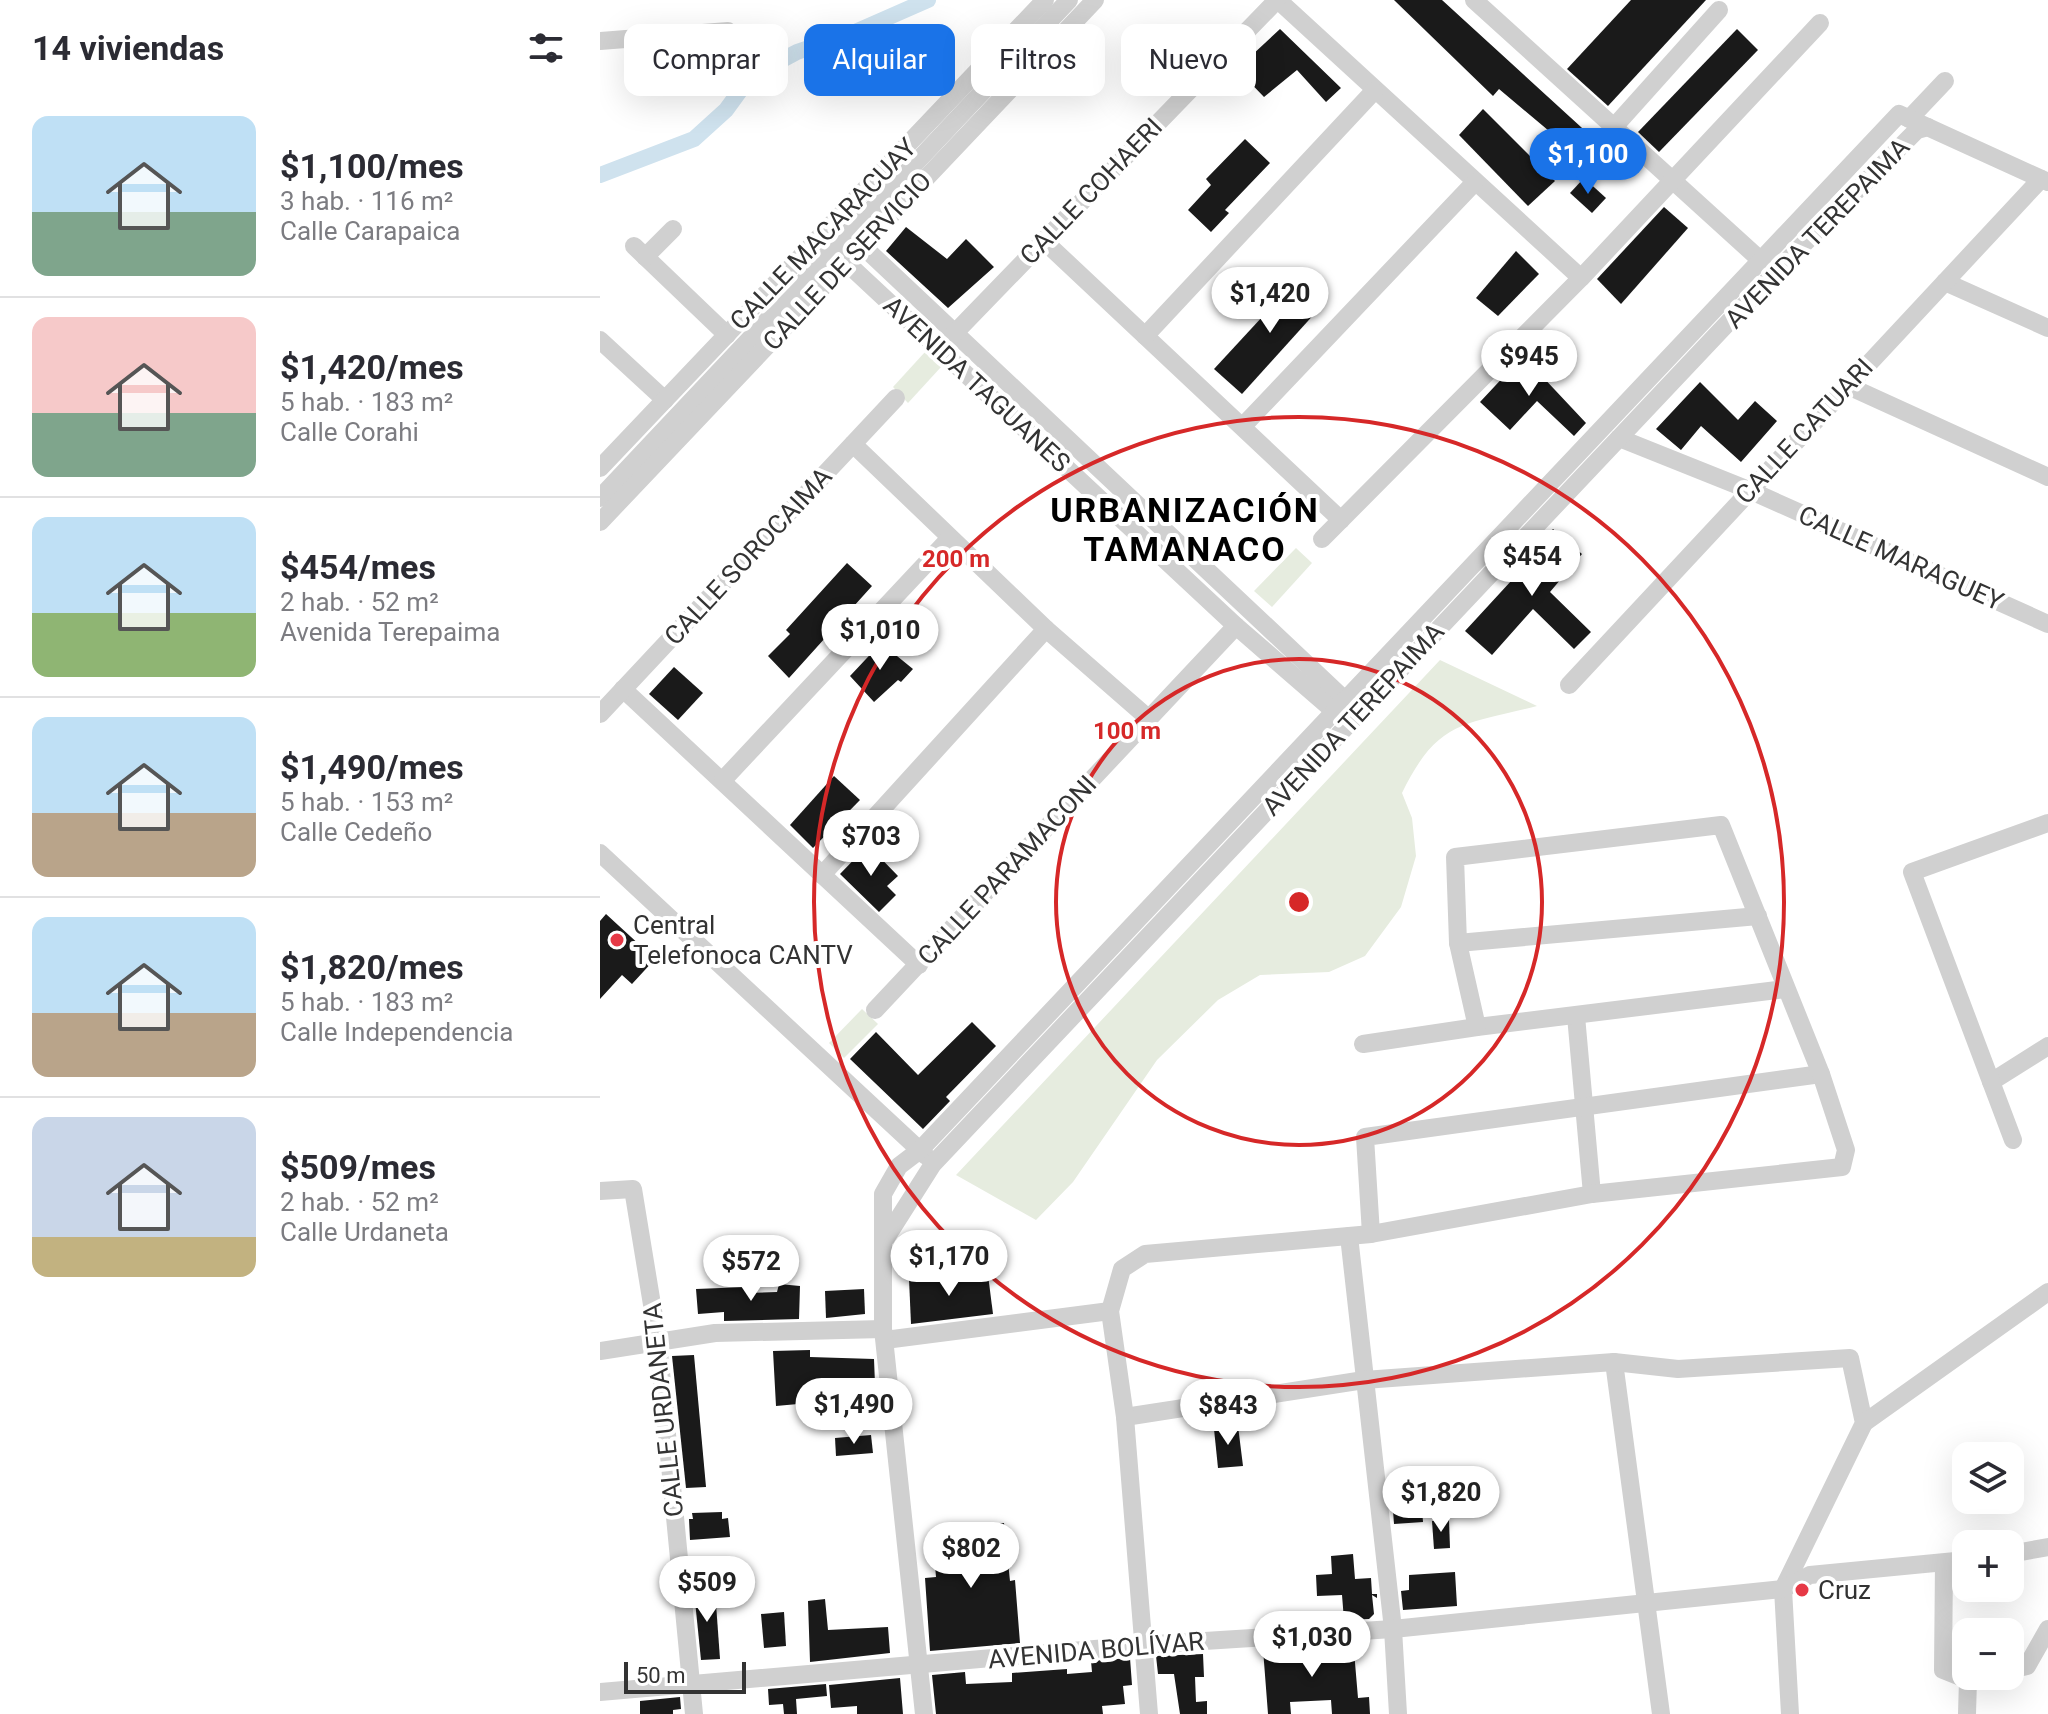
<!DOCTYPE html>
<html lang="es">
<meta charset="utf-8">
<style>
:root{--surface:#fff;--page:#f7f7f7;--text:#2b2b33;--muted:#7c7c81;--line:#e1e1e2;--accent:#1a73e8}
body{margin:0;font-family:Roboto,sans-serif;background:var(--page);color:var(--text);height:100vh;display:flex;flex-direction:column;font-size:30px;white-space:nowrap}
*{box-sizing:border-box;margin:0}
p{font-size:26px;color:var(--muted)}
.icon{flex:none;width:44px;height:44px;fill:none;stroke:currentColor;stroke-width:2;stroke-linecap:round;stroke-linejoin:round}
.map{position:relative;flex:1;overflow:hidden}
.sheet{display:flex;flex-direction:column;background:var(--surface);width:600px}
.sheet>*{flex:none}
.guide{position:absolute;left:24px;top:24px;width:760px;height:72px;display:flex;gap:16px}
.buttons{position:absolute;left:1352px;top:1442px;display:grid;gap:16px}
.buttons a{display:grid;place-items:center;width:72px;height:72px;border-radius:16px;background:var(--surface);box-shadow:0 8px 32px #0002;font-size:40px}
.scale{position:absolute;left:24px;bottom:20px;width:122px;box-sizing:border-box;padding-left:8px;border:4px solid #333;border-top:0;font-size:22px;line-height:28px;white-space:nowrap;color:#333;-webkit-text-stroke:6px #fff;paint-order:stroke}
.price{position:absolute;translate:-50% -68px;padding:0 18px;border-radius:28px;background:#fff;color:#222;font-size:26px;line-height:52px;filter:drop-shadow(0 2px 4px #0008)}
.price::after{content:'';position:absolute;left:50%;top:48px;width:24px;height:18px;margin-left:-12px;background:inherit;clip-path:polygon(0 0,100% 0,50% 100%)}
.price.selected{background:var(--accent);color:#fff}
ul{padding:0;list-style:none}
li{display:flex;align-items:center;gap:24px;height:200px;padding:0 32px}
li+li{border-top:2px solid var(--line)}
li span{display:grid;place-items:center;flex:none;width:224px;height:160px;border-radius:16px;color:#555}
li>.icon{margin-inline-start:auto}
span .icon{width:96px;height:96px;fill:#fffc;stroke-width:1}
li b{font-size:34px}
h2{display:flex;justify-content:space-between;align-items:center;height:96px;padding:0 32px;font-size:34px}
.tag{padding:0 28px;border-radius:16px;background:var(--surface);box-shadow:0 8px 32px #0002;font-size:28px;line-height:72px}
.tag.selected{background:var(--accent);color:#fff}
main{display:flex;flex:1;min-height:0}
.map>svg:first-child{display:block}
</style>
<main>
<section class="sheet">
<h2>14 viviendas<svg class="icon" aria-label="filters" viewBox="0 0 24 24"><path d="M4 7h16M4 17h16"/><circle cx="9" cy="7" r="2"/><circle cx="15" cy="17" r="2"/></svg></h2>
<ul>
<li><span style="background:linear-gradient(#bfe0f5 60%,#7fa58c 0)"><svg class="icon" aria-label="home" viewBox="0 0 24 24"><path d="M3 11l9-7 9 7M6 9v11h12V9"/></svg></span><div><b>$1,100/mes</b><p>3 hab. · 116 m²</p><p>Calle Carapaica</p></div></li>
<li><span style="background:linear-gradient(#f6c9c9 60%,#7fa58c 0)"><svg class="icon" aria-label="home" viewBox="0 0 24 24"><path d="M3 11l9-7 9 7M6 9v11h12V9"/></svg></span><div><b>$1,420/mes</b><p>5 hab. · 183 m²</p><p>Calle Corahi</p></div></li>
<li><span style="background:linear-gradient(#bfe0f5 60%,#8fb573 0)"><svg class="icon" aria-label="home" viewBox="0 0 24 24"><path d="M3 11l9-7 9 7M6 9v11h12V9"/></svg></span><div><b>$454/mes</b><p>2 hab. · 52 m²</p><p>Avenida Terepaima</p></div></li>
<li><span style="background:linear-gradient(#bfe0f5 60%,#b9a48a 0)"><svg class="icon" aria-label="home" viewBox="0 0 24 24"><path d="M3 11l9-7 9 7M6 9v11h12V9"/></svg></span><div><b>$1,490/mes</b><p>5 hab. · 153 m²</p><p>Calle Cedeño</p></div></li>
<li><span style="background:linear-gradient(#bfe0f5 60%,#b9a48a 0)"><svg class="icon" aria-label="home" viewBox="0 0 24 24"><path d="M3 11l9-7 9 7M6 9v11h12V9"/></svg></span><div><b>$1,820/mes</b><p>5 hab. · 183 m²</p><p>Calle Independencia</p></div></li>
<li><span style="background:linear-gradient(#c9d6e8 75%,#c2b280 0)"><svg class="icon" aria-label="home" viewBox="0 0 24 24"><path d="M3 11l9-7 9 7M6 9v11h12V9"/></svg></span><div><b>$509/mes</b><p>2 hab. · 52 m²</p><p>Calle Urdaneta</p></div></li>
</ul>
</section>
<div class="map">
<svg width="1448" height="1714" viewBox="0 0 1448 1714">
<rect width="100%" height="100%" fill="#fff"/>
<g fill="#e6ecdf">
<path d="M325,352L341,367L308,403L293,387Z"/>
<path d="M696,548L712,563L672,607L654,591Z"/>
<path d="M840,660L937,706C864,725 838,719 802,793L812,818L816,856L801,907L765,956L729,972L660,975L618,1000L557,1060L473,1182L436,1220L356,1175Z"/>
<path d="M262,1009L278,1024L244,1058L229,1043Z"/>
</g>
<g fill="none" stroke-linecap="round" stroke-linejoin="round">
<path stroke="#cfe2ee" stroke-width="16" d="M0,175L94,139L126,110L150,77L197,52L255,32L328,0"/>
</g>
<g fill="#1a1a1a">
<path d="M794,0H842L993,138L975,159L952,139L955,136L899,89L893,96Z"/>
<path d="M1031,0H1106L1008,106L967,69Z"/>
<path d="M680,29L741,88L726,102L697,70L664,97L637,69Z"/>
<path d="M1137,29L1158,50L1059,152L1038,132Z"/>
<path d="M883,109L955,181L928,206L859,135Z"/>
<path d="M645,139L670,163L625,210L629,213L611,232L588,210L611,185L606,179Z"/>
<path d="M984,178L1006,198L992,213L970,193Z"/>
<path d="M1064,207L1088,228L1021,304L997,279Z"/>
<path d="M306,227L347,259L366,239L394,267L348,308L286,251Z"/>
<path d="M916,251L939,274L898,316L876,298Z"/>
<path d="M701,275L726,301L642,394L614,369Z"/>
<path d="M923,356L986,423L974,436L937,401L910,430L880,402Z"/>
<path d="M1100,382L1138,420L1155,401L1177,421L1141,462L1101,426L1081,450L1056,429Z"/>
<path d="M953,529L982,554L950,592L991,632L974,649L933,609L892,655L865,631L934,556L931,554Z"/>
<path d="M247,563L272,586L189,678L168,656L190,634L186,630Z"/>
<path d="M281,643L313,669L301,682L298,680L274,702L250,676Z"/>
<path d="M74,667L103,693L78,720L49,694Z"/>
<path d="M234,776L260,800L213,848L190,825Z"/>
<path d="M268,845L298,876L287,886L296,895L279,912L240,874Z"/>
<path d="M6,914L55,959L32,984L22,975L0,999V921Z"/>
<path d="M372,1022L396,1046L346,1097L350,1101L323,1129L250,1059L276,1032L318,1075Z"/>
<path d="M388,1275L393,1314L311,1324L309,1279Z"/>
<path d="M179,1284L200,1286L199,1319L124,1321V1312L98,1314L96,1289L146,1287V1293L177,1292Z"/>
<path d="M264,1289L265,1314L226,1318L225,1291Z"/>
<path d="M210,1350V1357L274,1359L275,1384L231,1386L222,1389V1394L198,1395V1404L176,1406L173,1351Z"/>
<path d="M94,1355L106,1487L86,1488L72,1356Z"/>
<path d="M638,1426L643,1466L618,1468L614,1429Z"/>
<path d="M271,1435L273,1453L236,1456L235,1438Z"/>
<path d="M821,1495L823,1522L794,1524L792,1497Z"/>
<path d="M122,1512V1519L128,1518L130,1537L90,1540L89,1519H93L92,1513Z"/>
<path d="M849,1520L850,1548L834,1549L832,1521Z"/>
<path d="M404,1523L410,1581L415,1580L420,1643L330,1651L325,1578L336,1577L332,1530Z"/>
<path d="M753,1554L755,1579L771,1578L772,1594H777V1598L772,1595L774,1614L769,1619L744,1620L742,1595L717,1596L716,1575L732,1574L731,1556Z"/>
<path d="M855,1572L857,1606L803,1610L801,1591L809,1590V1575Z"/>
<path d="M115,1590L120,1659L101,1660L94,1591Z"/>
<path d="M225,1599L228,1630L288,1627L290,1653L210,1662L208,1601Z"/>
<path d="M184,1612L186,1646L164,1648L161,1614Z"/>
<path d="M729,1645V1652L754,1651L758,1698L769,1697L770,1714H732L731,1700L690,1702L691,1714H668L663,1649Z"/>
<path d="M603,1654L604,1677H595L596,1702L607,1701V1714H580L574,1674H558L556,1656Z"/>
<path d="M530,1658L532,1685L523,1686L525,1704L502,1706L503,1714H336L332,1675L365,1672L366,1684L412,1682V1673L467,1669V1674L492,1672L491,1661Z"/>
<path d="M300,1678L303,1714H257V1706L231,1708L229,1685Z"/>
<path d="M226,1684L227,1696L196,1699L197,1714H184L183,1704L169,1705L168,1689Z"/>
<path d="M80,1697L81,1709L73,1710V1714H40V1701Z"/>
</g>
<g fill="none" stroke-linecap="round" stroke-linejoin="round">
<g stroke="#d0d0d0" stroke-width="18">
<path d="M678,0L981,278"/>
<path d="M874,0L1167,266"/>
<path d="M0,41L128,31"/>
<path d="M1309,119L1345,81"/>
<path d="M1014,127L1119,10"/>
<path d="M236,221L746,701"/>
<path d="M220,238L636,626L742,718"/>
<path d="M443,240L741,520"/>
<path d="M34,246L127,335"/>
<path d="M45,257L73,229"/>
<path d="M1345,282L1448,328"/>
<path d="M545,336L774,91"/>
<path d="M0,340L65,400"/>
<path d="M347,341L677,0"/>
<path d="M1246,385L1448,477"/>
<path d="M644,425L875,182"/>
<path d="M1019,438L1149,490L1448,624"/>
<path d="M253,444L446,629L548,718"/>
<path d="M0,468L445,0"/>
<path d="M0,498L469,0"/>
<path d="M0,522L495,0"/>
<path d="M722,539L981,278L1220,23"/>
<path d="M969,685L1441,179"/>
<path d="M23,689L319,965"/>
<path d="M0,714L296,398"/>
<path d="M123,780L349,539"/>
<path d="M0,853L326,1156"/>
<path d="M222,875L446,629"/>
<path d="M858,943L1158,916"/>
<path d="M275,1010L636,626"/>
<path d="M976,1016L992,1194"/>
<path d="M877,1027L1185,989"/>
<path d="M1391,1082L1448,1046"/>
<path d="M1413,1140L1312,872L1448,823"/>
<path d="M0,1191L33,1189L58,1341L94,1714"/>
<path d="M771,1234L765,1137L1221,1074"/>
<path d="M749,1236L793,1629L798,1714"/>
<path d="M286,1238L333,1164L1175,273L1317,130L1328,127"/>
<path d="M285,1340L510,1311"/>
<path d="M0,1351L115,1333L283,1329"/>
<path d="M1014,1362L1061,1714"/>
<path d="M525,1417L764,1380L1014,1362L1078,1369L1250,1358L1264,1423L1183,1589L1190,1714"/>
<path d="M1264,1423L1448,1292"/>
<path d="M1410,1554L1448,1547"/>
<path d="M1344,1563L1343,1670L1368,1680L1367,1714"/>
<path d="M1410,1670L1427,1666L1448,1629"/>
<path d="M0,1692L541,1645L793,1629L1183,1589L1210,1575L1366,1560"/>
<path d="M324,1714L283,1329V1194L299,1166L320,1150L1299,114L1448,182"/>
<path d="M549,1714L525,1417L510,1311L522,1269L545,1254L771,1234L992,1194L1242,1167L1246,1150L1221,1074L1121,825L855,857L858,943L877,1027L763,1044"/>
</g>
</g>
<g fill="none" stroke="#d62828" stroke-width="4">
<circle cx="699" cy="902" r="243"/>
<circle cx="699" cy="902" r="485"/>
</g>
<g fill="#e63946" stroke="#fff" stroke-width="3">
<circle cx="17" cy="940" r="8"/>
<circle cx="1202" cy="1590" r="8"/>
</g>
<g text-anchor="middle" stroke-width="8" stroke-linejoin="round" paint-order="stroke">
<g font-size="26" fill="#333" stroke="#fff">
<text transform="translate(491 191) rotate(-46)" y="9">CALLE COHAERI</text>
<text transform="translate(1217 233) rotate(-46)" y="9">AVENIDA TEREPAIMA</text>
<text transform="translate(223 234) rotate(-46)" y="9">CALLE MACARACUAY</text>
<text transform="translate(247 261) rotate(-47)" y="9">CALLE DE SERVICIO</text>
<text transform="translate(377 384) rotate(43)" y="9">AVENIDA TAGUANES</text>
<text transform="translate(1204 431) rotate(-47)" y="9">CALLE CATUARI</text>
<text transform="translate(148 556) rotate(-47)" y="9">CALLE SOROCAIMA</text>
<text transform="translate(1301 558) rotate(24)" y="9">CALLE MARAGUEY</text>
<text transform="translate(753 719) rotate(-47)" y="9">AVENIDA TEREPAIMA</text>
<text transform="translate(407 870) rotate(-47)" y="9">CALLE PARAMACONI</text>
<text transform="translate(63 1410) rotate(-96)" y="9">CALLE URDANETA</text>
<text transform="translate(496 1650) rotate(-5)" y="9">AVENIDA BOLÍVAR</text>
</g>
<g font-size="26" fill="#333" stroke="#fff" text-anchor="start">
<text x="33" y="934">Central<tspan x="33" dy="30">Telefonoca CANTV</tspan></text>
<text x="1218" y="1599">Cruz</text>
</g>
<g font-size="34" font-weight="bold" letter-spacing="2" fill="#000" stroke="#fff">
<text x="585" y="522">URBANIZACIÓN<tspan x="585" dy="39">TAMANACO</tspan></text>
</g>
</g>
<circle cx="699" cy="902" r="12" fill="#d62828" stroke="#fff" stroke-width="4"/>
<g font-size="24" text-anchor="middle" font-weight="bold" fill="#d62828" stroke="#fff" stroke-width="8" stroke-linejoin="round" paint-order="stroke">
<text x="356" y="567">200 m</text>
<text x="527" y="739">100 m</text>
</g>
</svg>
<div class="buttons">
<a><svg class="icon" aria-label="layers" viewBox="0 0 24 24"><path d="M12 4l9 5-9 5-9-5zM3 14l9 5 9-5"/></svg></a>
<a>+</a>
<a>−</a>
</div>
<div class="scale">50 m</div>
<b class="price selected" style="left:988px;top:196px">$1,100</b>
<b class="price" style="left:670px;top:335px">$1,420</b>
<b class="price" style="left:929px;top:398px">$945</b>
<b class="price" style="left:932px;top:598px">$454</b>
<b class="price" style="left:280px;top:672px">$1,010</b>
<b class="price" style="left:271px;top:878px">$703</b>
<b class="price" style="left:349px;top:1298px">$1,170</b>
<b class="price" style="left:151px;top:1303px">$572</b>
<b class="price" style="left:254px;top:1446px">$1,490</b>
<b class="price" style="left:628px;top:1447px">$843</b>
<b class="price" style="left:841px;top:1534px">$1,820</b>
<b class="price" style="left:371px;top:1590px">$802</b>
<b class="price" style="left:107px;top:1624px">$509</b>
<b class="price" style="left:712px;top:1679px">$1,030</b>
<div class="guide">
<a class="tag">Comprar</a>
<a class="tag selected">Alquilar</a>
<a class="tag">Filtros</a>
<a class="tag">Nuevo</a>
</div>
</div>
</main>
